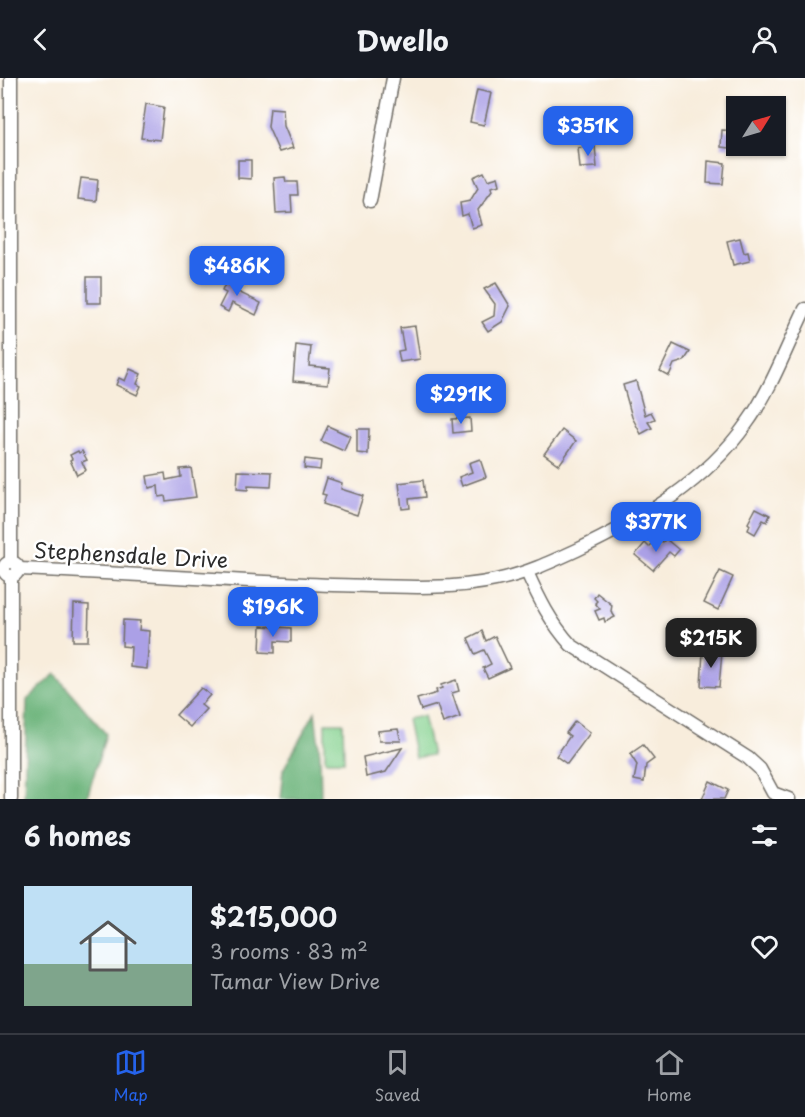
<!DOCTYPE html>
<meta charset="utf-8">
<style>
:root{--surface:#171b24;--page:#242831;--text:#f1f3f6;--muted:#9ea1a6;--line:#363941;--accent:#2563eb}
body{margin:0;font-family:"Playpen Sans",sans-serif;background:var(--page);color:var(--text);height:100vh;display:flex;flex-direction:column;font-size:22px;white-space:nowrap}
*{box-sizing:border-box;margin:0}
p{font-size:20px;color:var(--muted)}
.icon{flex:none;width:33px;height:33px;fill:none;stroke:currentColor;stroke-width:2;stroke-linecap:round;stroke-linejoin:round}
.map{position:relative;height:721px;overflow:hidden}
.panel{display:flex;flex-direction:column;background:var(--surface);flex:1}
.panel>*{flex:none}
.needle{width:39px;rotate:53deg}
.controls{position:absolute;left:726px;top:18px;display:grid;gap:12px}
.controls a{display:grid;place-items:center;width:60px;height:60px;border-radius:0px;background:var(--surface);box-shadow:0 2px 4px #0004;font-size:30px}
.price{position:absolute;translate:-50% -51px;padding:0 14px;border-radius:12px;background:var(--accent);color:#fff;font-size:20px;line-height:39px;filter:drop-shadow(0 2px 3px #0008)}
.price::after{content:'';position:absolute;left:50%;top:36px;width:18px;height:14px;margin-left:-9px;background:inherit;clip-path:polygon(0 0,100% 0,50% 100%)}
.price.active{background:#222;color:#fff}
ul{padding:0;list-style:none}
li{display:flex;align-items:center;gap:18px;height:150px;padding:0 24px}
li+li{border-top:2px solid var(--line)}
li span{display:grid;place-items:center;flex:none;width:168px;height:120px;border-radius:0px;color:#555}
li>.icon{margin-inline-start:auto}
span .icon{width:72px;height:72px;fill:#fffc;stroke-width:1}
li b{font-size:26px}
h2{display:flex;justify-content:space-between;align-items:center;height:72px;padding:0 24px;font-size:26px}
header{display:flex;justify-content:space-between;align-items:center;height:78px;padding:0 24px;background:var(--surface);font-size:27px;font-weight:700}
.dock{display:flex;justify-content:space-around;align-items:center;height:84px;border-top:2px solid var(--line);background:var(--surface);font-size:16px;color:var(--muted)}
.dock a{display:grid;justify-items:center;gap:3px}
.dock .active{color:var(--accent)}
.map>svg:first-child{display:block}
</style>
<header><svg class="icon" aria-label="back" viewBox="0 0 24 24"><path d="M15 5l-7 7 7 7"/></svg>Dwello<svg class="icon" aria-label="person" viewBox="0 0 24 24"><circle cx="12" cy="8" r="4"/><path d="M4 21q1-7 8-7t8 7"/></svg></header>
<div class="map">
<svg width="805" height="721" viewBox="0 0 805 721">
<rect width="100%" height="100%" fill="#fff"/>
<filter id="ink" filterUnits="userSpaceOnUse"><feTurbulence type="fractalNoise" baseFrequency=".0167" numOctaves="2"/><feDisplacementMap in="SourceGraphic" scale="12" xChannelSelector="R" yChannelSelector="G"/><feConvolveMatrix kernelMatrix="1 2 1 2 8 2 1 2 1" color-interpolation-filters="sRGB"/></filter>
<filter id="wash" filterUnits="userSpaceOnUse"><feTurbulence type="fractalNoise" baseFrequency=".008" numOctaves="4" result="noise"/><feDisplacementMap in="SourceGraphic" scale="24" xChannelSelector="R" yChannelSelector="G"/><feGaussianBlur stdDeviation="1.35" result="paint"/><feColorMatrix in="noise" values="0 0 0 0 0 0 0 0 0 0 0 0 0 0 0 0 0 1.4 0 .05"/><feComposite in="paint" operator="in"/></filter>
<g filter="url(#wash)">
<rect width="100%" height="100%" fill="#f8eddc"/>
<g fill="#86d290" stroke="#587e5e" stroke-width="1.5">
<path d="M423,638L432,677L415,680L407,641Z"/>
<path d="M325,645H343L344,683H325Z"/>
</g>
<g fill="#6cb47a" stroke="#4c7052" stroke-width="1.5">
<path d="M55,596L106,656L87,720L24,721L27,622Z"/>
<path d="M315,634L320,677L321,721H280L283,692Z"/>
</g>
<g id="blocks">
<g fill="#aba0e6">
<path d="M477,12L491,15L484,47L470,44Z"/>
<path d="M146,26L164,29L160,62L141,60Z"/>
<path d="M270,30L283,31L284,48L293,70L279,74L268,49Z"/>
<path d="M722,52L736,53V63L729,62V70L721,69Z"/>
<path d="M595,68L597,89L580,90L578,70Z"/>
<path d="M238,82H251V101L238,100Z"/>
<path d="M708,83L725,85L723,106L707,105Z"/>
<path d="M484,94L488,102L498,99L500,107L491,109L492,113L478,132L482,147L472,150L468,136L462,138L460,125L470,123L478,110L473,99Z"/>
<path d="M285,99L286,104H297L298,117H291L292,134L276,135L274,100Z"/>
<path d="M81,100L98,102L96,123L78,121Z"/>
<path d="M740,160L744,175L748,174L750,183L733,187L727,163Z"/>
<path d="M231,193L241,198L234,212L261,225L256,237L232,225L228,234L219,229L226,215L222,213Z"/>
<rect x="87" y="199" width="14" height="26"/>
<path d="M496,205L510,228L502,244L488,253L482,244L494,238L495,226L484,211Z"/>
<path d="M415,248L420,281L400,284L398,273L404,272L400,250Z"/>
<path d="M673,266L690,274L684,283L674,286L669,298L660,293Z"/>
<path d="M296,267L311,269L309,288L330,290L328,306L293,303Z"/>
<path d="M130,291L141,296L137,306L141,308L137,317L116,307L119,300L125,303Z"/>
<path d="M636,303L645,337L651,334L655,341L648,344L652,350L641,356L632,339L623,307Z"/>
<path d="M470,340L471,353L453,355L452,341Z"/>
<path d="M328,348L350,358L344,373L321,363Z"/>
<path d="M357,351H369L368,376L357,375Z"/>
<path d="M562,352L576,363L559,387L544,376Z"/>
<path d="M78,373L79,375L82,373L87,382L82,384L86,392L77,397L70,382L72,381L70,377Z"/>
<path d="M305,381L321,383L320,392L304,390Z"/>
<path d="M480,381L486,399L462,408L459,399L472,394L469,385Z"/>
<path d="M191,390L196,419L166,423L165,418L159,419L158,408L149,410L147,398L165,395L166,402L181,399L180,391Z"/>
<path d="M238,393L272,394L271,409L248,408V412L237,411Z"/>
<path d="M327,400L342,405L341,411L363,418L357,437L323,426L326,417L322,416Z"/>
<path d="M423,402L425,419L409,421L410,430L402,431L399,405Z"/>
<path d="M756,430L770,437L767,444L763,442L755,456L748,452L750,447L748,445Z"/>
<path d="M666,461L679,472L674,478L669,474L653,492L635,477L645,465L649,469L654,464L657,467L660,463L663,464Z"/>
<path d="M720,493L733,499L718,532L704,525Z"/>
<path d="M597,515L612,527L611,533L615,539L605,544L604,540L599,542L595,533L600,531L595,525L597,523L594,520Z"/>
<path d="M74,526L89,527L88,563H73Z"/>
<path d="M123,542L140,543L139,552L149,553L147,591L130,589L131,569L122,568Z"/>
<path d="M261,548L291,550V564L275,563V575L260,574Z"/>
<path d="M482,553L486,563L495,558L510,590L488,600L483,590L491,586L484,572L475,576L468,560Z"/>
<path d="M703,573L722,574L719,609L701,608Z"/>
<path d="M456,602L459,613L452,615L460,639L443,645L437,627L421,632L417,621L437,615L436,612L442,610L441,607Z"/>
<path d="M201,610L210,617L201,627L206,631L190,649L176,637Z"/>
<path d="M575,643L590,655L567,686L556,678L570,658L566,655Z"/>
<path d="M398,651L401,663H379L378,653Z"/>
<path d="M643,667L654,681L646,687L644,704L634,702L637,687L630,676Z"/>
<path d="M402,670L386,694L366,699L363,679Z"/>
<path d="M710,703L728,712L724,721H702Z"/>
</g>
</g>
</g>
<g filter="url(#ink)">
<use href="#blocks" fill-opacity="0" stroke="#736f69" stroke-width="1.5"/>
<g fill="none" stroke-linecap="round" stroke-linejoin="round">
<g stroke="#736f69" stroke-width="15">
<g id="minor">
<path d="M370,123L393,0"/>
<circle cx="11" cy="491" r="7"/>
<path d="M11,484V0"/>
<path d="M18,491C123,495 228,503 333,507C383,508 448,513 496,502C525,496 551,484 577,472C642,441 705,405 747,345C771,312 787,268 805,231"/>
<path d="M527,494C539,521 551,545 571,567L748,680L760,691L773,715L789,721"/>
<path d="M11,498V721"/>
</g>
</g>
<use href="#minor" stroke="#fff" stroke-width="12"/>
</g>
</g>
<g text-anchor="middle" stroke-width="5" stroke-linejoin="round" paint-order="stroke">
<g font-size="21" fill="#2b2b2b" stroke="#fff">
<text transform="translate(131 478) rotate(3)" y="7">Stephensdale Drive</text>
</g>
</g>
</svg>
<div class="controls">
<a><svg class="needle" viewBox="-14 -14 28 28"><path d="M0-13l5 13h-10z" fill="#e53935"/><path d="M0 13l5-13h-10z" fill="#9ea1a6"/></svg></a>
</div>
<b class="price" style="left:588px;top:79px">$351K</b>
<b class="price" style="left:237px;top:219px">$486K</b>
<b class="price" style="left:461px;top:347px">$291K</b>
<b class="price" style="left:656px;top:475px">$377K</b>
<b class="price" style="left:273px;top:560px">$196K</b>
<b class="price active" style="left:711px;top:591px">$215K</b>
</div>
<section class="panel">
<h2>6 homes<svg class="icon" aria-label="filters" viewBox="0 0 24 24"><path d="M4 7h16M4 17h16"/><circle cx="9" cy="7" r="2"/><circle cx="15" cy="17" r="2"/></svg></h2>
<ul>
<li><span style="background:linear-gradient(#bfe0f5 65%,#7fa58c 0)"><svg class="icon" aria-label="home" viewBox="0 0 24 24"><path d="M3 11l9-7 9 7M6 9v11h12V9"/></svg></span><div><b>$215,000</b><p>3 rooms · 83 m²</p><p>Tamar View Drive</p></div><svg class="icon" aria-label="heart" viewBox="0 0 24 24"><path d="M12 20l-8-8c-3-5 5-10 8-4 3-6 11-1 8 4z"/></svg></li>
</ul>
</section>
<nav class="dock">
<a class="active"><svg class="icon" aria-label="map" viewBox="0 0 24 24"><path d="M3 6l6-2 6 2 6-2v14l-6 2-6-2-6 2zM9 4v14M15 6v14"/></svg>Map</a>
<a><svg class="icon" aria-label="saved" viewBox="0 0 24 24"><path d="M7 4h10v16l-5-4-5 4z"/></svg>Saved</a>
<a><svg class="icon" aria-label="home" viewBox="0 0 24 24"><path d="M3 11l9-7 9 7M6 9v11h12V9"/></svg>Home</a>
</nav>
